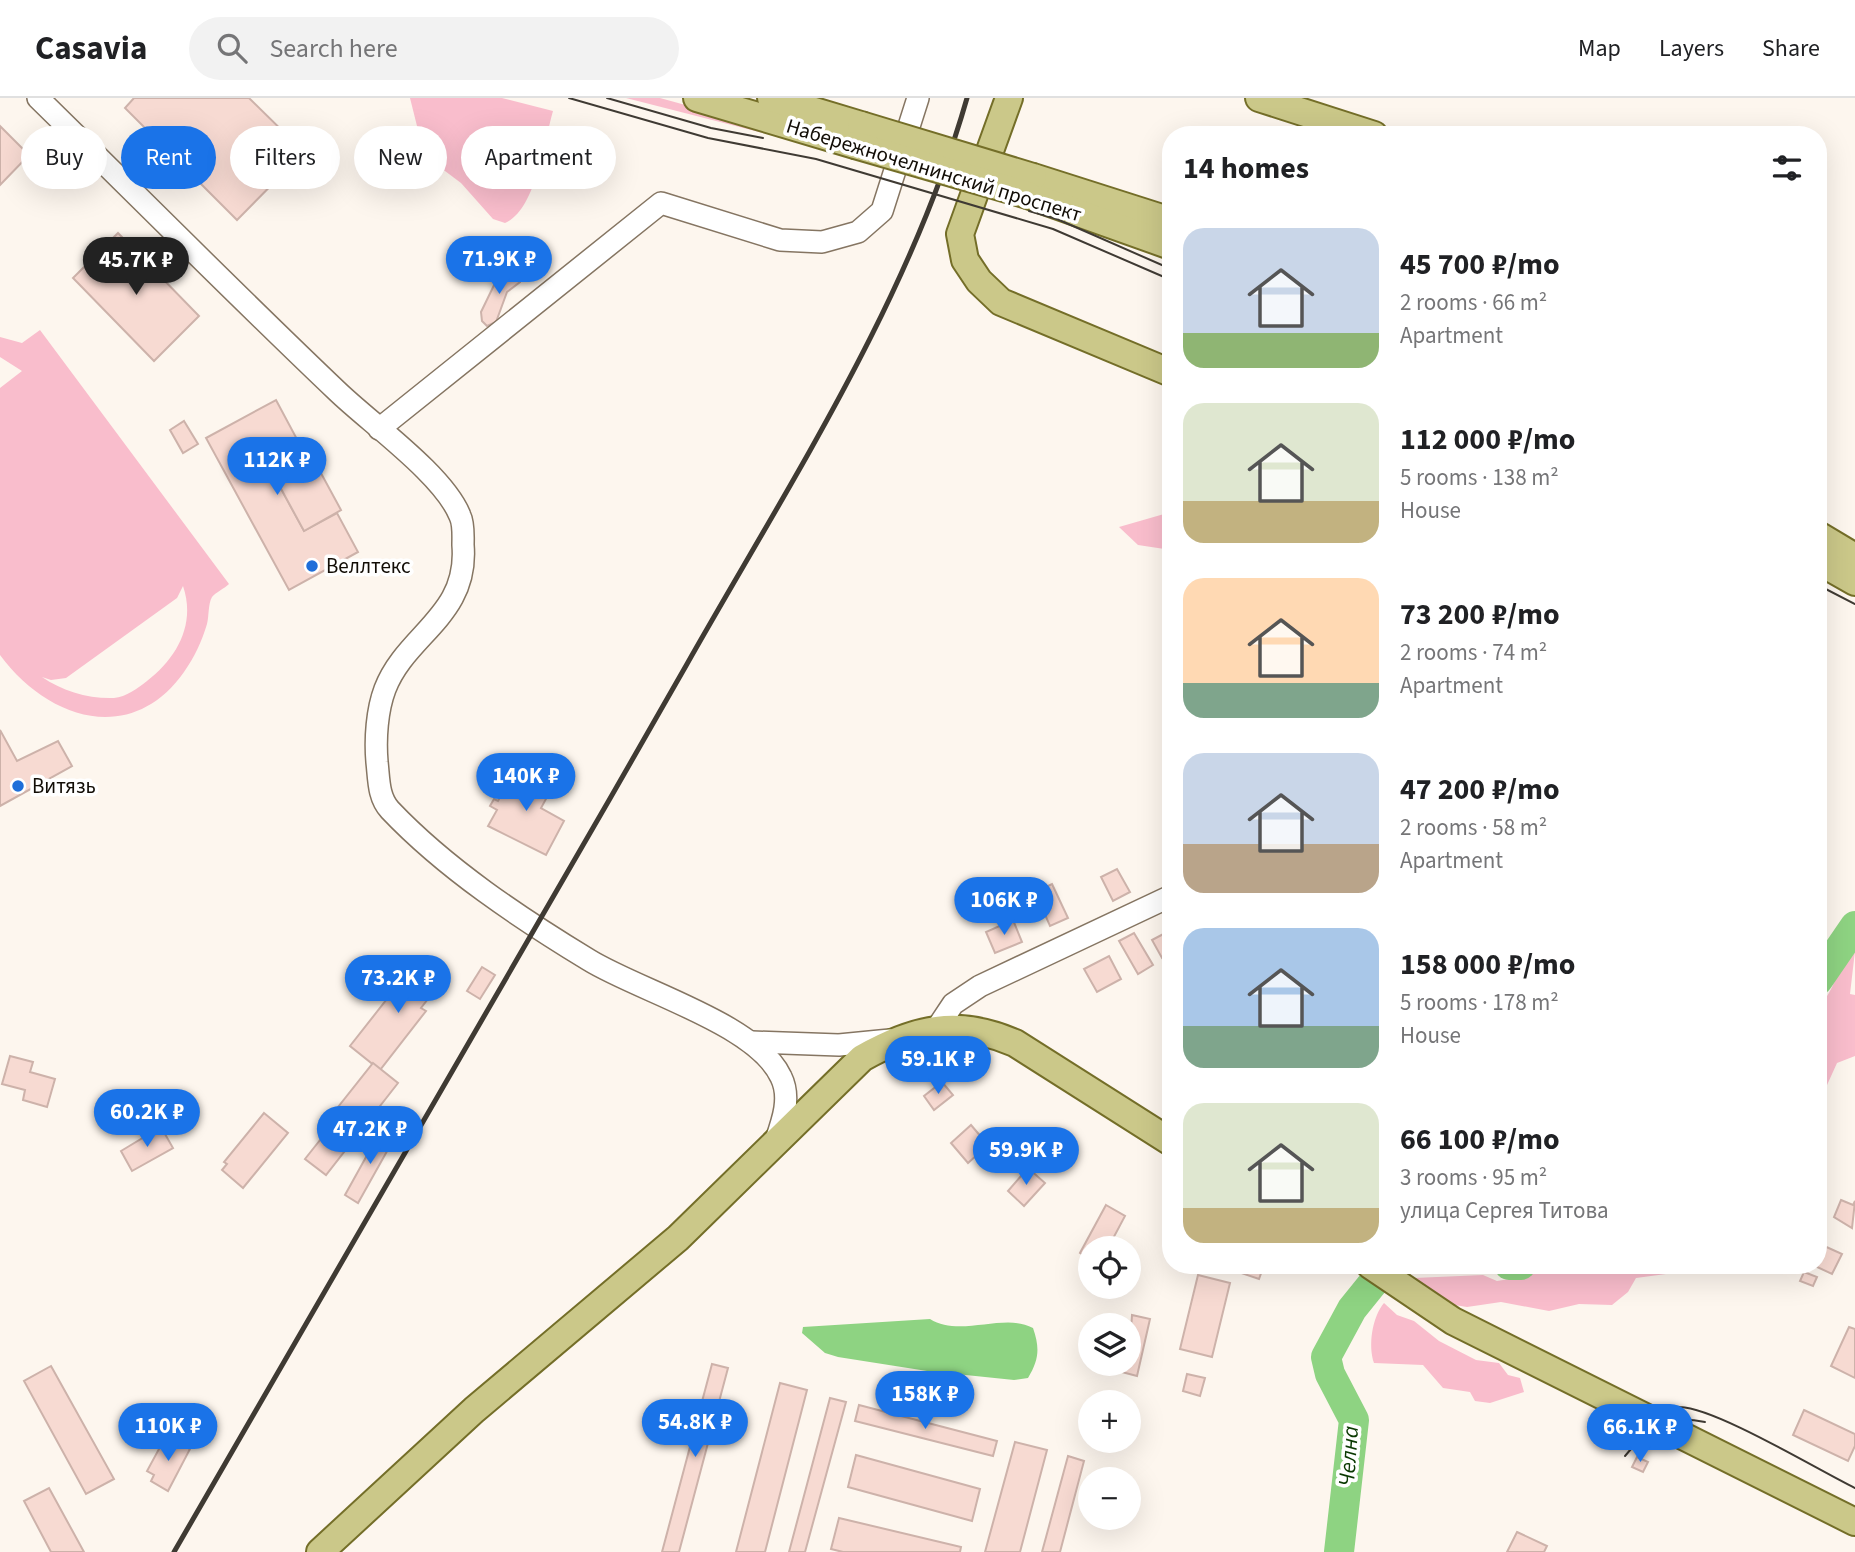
<!DOCTYPE html>
<meta charset="utf-8">
<style>
:root{--surface:#fff;--page:#f2f2f2;--text:#202124;--muted:#757577;--line:#e0e0e0;--accent:#1a73e8}
body{margin:0;font-family:"Source Sans 3",sans-serif;background:var(--page);color:var(--text);height:100vh;display:flex;flex-direction:column;font-size:26px;white-space:nowrap}
*{box-sizing:border-box;margin:0}
p{font-size:23px;color:var(--muted)}
.icon{flex:none;width:38px;height:38px;fill:none;stroke:currentColor;stroke-width:2;stroke-linecap:round;stroke-linejoin:round}
.map{position:relative;flex:1;overflow:hidden}
.drawer{position:absolute;left:1162px;top:28px;width:665px;height:1148px;display:flex;flex-direction:column;background:var(--surface);border-radius:28px;box-shadow:0 7px 28px #0002}
.drawer>*{flex:none}
.guide{position:absolute;left:21px;top:28px;width:665px;height:63px;display:flex;gap:14px}
.buttons{position:absolute;left:1078px;top:1138px;display:grid;gap:14px}
.buttons a{display:grid;place-items:center;width:63px;height:63px;border-radius:50%;background:var(--surface);box-shadow:0 7px 28px #0002;font-size:35px}
.price{position:absolute;translate:-50% -60px;padding:0 16px;border-radius:24px;background:var(--accent);color:#fff;font-size:23px;line-height:46px;filter:drop-shadow(0 2px 4px #0008)}
.price::after{content:'';position:absolute;left:50%;top:42px;width:21px;height:16px;margin-left:-10px;background:inherit;clip-path:polygon(0 0,100% 0,50% 100%)}
.price.active{background:#222;color:#fff}
ul{padding:0;list-style:none}
li{display:flex;align-items:center;gap:21px;height:175px;padding:0 21px}
li span{display:grid;place-items:center;flex:none;width:196px;height:140px;border-radius:21px;color:#555}
li>.icon{margin-inline-start:auto}
span .icon{width:84px;height:84px;fill:#fffc;stroke-width:1}
li b{font-size:30px}
h2{display:flex;justify-content:space-between;align-items:center;height:84px;padding:0 21px;font-size:30px}
.tag{padding:0 24px;border-radius:32px;background:var(--surface);box-shadow:0 7px 28px #0002;font-size:24px;line-height:63px}
.tag.active{background:var(--accent);color:#fff}
header{display:flex;align-items:center;gap:42px;box-sizing:border-box;height:98px;padding:0 35px;background:var(--surface);border-bottom:2px solid var(--line)}
header strong{font-size:33px}
nav{display:flex;gap:38px;margin-inline-start:auto;font-size:24px}
.search{width:490px;height:63px;background:var(--page);display:flex;align-items:center;gap:18px;box-sizing:border-box;padding:0 24px;border-radius:38px;color:var(--muted);font-size:26px}
.map>svg:first-child{display:block}
</style>
<header>
<strong>Casavia</strong>
<div class="search"><svg class="icon" aria-label="search" viewBox="0 0 24 24"><circle cx="10" cy="10" r="6"/><path d="M15 15l6 6"/></svg>Search here</div>
<nav><a>Map</a><a>Layers</a><a>Share</a></nav>
</header>
<div class="map">
<svg width="1855" height="1454" viewBox="0 0 1855 1454">
<rect width="100%" height="100%" fill="#fdf6ee"/>
<g fill="#f9bdcc" fill-rule="evenodd">
<path d="M410,0H502L553,13C544,44 536,112 505,125L493,121L461,85L429,61L422,48Z"/>
<path d="M626,0H660L851,53L763,35Z"/>
<path d="M40,232L229,486C225,490 215,495 212,499C208,506 209,518 207,526C202,543 194,560 184,574C131,649 47,621 0,557V290L22,273L0,259V239L22,245ZM183,488C196,526 177,560 147,583C138,590 126,599 114,600C89,601 62,593 42,579L51,582L66,580L177,500Z"/>
<path d="M1171,414V452L1138,447L1119,429Z"/>
<path d="M1855,853L1850,896L1855,897V958L1837,965L1818,1007V908C1838,891 1833,871 1855,853Z"/>
<path d="M1541,1167H1670L1666,1176L1636,1180L1628,1194L1612,1207L1579,1206L1549,1213L1501,1204L1467,1209L1436,1204L1417,1195L1414,1180L1483,1177L1497,1183L1521,1179Z"/>
<path d="M1384,1205L1397,1217L1414,1223L1439,1243L1476,1262L1499,1265L1508,1277L1520,1280L1524,1294L1490,1305L1475,1303L1470,1294L1443,1290L1423,1267L1374,1265C1368,1248 1372,1219 1384,1205Z"/>
</g>
<path fill="#8ed382" d="M930,1221C960,1240 1005,1214 1033,1230C1040,1250 1039,1262 1028,1280L1014,1282L927,1273L838,1259L825,1255L802,1235L803,1229Z"/>
<g fill="none" stroke-linecap="round" stroke-linejoin="round">
<g stroke="#8ed382" stroke-width="30">
<path d="M1818,882L1855,828"/>
<path d="M1509,1167H1521"/>
<path d="M1339,1454L1354,1322L1330,1276L1326,1259L1352,1211L1381,1175L1396,1167"/>
</g>
</g>
<g fill="#f7dad2" stroke="#cdb2aa" stroke-width="2">
<path d="M134,0H249L304,54L237,122L125,10Z"/>
<path d="M0,28L29,57L0,87Z"/>
<path d="M118,135L199,218L154,263L73,180Z"/>
<path d="M508,172L517,173L520,184L507,194L496,224L487,228L482,223L481,214L498,179Z"/>
<path d="M276,302L299,345L266,363L304,433L337,415L358,454L289,492L206,340Z"/>
<path d="M184,323L198,346L183,355L170,332Z"/>
<path d="M303,342L341,412L304,433L266,363Z"/>
<path d="M0,632L17,663L58,643L72,668L0,708Z"/>
<path d="M516,670L552,690L541,710L564,723L546,757L488,728L497,712L490,708L494,701L498,703Z"/>
<path d="M1117,771L1130,794L1113,803L1101,779Z"/>
<path d="M1052,786L1068,820L1050,828L1035,794Z"/>
<path d="M1013,822L1022,844L995,855L986,834Z"/>
<path d="M1171,832V855L1162,860L1152,842Z"/>
<path d="M1134,835L1153,867L1138,876L1119,843Z"/>
<path d="M1109,858L1121,881L1097,894L1084,871Z"/>
<path d="M420,859L445,879L421,910L426,913L380,972L350,948Z"/>
<path d="M482,869L495,877L480,901L467,893Z"/>
<path d="M10,958L33,964L30,974L55,981L47,1009L23,1002L25,992L2,986Z"/>
<path d="M373,965L398,985L326,1077L305,1061L324,1037L319,1033Z"/>
<path d="M942,984L953,997L934,1012L924,998Z"/>
<path d="M264,1015L288,1035L243,1090L222,1072L227,1066L224,1064Z"/>
<path d="M971,1027L988,1047L968,1065L951,1045Z"/>
<path d="M161,1029L173,1050L132,1073L121,1053Z"/>
<path d="M381,1032L395,1039L358,1105L345,1097Z"/>
<path d="M1028,1070L1045,1085L1024,1108L1008,1093Z"/>
<path d="M1841,1102L1853,1107L1855,1103L1852,1130L1834,1119Z"/>
<path d="M1106,1107L1125,1118L1108,1150L1099,1146L1097,1150H1090V1161L1080,1155Z"/>
<path d="M1822,1147L1842,1156L1832,1176L1813,1167H1818Z"/>
<path d="M1244,1167H1264L1259,1181L1241,1175Z"/>
<path d="M1804,1174L1817,1179L1813,1188L1800,1183Z"/>
<path d="M1198,1177L1230,1185L1212,1259L1180,1251Z"/>
<path d="M1132,1217L1150,1221L1137,1278L1118,1273L1120,1265H1129Z"/>
<path d="M1849,1229L1855,1231V1280L1831,1268Z"/>
<path d="M712,1266L728,1270L679,1454H662Z"/>
<path d="M51,1268L114,1381L86,1396L24,1283Z"/>
<path d="M1187,1276L1205,1280L1200,1298L1183,1293Z"/>
<path d="M780,1285L807,1292L765,1454H736Z"/>
<path d="M830,1300L846,1304L805,1454H789Z"/>
<path d="M859,1307L997,1343L993,1358L855,1323Z"/>
<path d="M1804,1312L1855,1336V1348L1848,1363L1793,1337Z"/>
<path d="M166,1338L190,1351L168,1393L151,1383L154,1377L147,1373Z"/>
<path d="M1015,1344L1047,1352L1020,1454H985Z"/>
<path d="M856,1357L980,1391L972,1423L848,1389Z"/>
<path d="M1068,1358L1084,1363L1060,1454H1042Z"/>
<path d="M1637,1359L1648,1364L1643,1374L1632,1369Z"/>
<path d="M49,1390L84,1454H51L24,1403Z"/>
<path d="M839,1420L961,1449L960,1454H843L831,1451Z"/>
<path d="M1517,1434L1547,1448L1544,1454H1507Z"/>
</g>
<g fill="none" stroke-linecap="round" stroke-linejoin="round">
<g stroke="#857562" stroke-width="24">
<g id="minor">
<path d="M38,0C138,98 236,197 337,293C370,325 444,377 460,418C464,426 463,439 463,447C469,518 406,536 385,591C377,612 375,641 377,664C379,681 378,699 390,712C446,771 520,820 589,862C639,893 757,926 781,979C791,999 783,1022 776,1042"/>
<path d="M379,331L661,105L780,142L822,144L858,134L882,113L918,0"/>
<path d="M935,933L953,906L980,888L1171,798"/>
<path d="M752,944L839,947L890,942"/>
</g>
</g>
<g stroke="#746e28" stroke-width="30">
<g id="major">
<path d="M697,0L855,47"/>
<path d="M771,0L861,27"/>
<path d="M1009,0L960,136L965,162L979,183L1001,204L1171,275"/>
<path d="M1259,0L1374,37"/>
<path d="M1033,79L1171,123"/>
<path d="M1028,97L1171,148"/>
<path d="M1818,437L1855,459"/>
<path d="M1818,463L1855,484"/>
<path d="M1370,1167L1453,1223L1855,1424"/>
<path d="M320,1454L474,1312L678,1140L862,960C915,930 958,920 1015,945L1171,1044"/>
</g>
</g>
<use href="#minor" stroke="#fff" stroke-width="21"/>
<use href="#major" stroke="#cbc889" stroke-width="26"/>
<g stroke="#3f3a33" stroke-width="2">
<path d="M569,0L708,40L816,61L1053,131L1171,182"/>
<path d="M607,0L711,30L763,40"/>
<path d="M1029,113L1057,121L1171,171"/>
<path d="M1818,487L1855,506"/>
<path d="M1609,1349C1627,1328 1649,1307 1680,1309C1716,1310 1818,1372 1855,1390"/>
<path d="M1625,1358C1650,1328 1665,1316 1705,1324"/>
</g>
<path stroke="#3f3a33" stroke-width="5" d="M174,1454C344,1157 518,863 687,566C790,384 909,203 967,0"/>
<g stroke="#746e28" stroke-width="30" stroke-linecap="butt">
<g id="major-bridge">
<path d="M861,27L1033,79"/>
<path d="M855,47L1028,97"/>
</g>
</g>
<use href="#major-bridge" stroke="#cbc889" stroke-width="26"/>
</g>
<g fill="#1f6ed9" stroke="#fff" stroke-width="2.5">
<circle cx="312" cy="468" r="7"/>
<circle cx="18" cy="688" r="7"/>
</g>
<g text-anchor="middle" stroke-width="7" stroke-linejoin="round" paint-order="stroke">
<g font-size="21" fill="#120d06" stroke="#fff">
<text transform="translate(934 72) rotate(17)" y="7">Набережночелнинский проспект</text>
</g>
<g font-size="21" fill="#120d06" stroke="#fff" text-anchor="start">
<text x="326" y="475">Веллтекс</text>
<text x="32" y="695">Витязь</text>
</g>
<g font-size="23" font-style="italic" fill="#0b3a03" stroke="#fff">
<text transform="translate(1348 1358) rotate(-86)" y="8">Челна</text>
</g>
</g>
</svg>
<div class="buttons">
<a><svg class="icon" aria-label="locate" viewBox="0 0 24 24"><circle cx="12" cy="12" r="6"/><path d="M12 2v4M12 18v4M2 12h4M18 12h4"/></svg></a>
<a><svg class="icon" aria-label="layers" viewBox="0 0 24 24"><path d="M12 4l9 5-9 5-9-5zM3 14l9 5 9-5"/></svg></a>
<a>+</a>
<a>−</a>
</div>
<b class="price" style="left:499px;top:198px">71.9K ₽</b>
<b class="price active" style="left:136px;top:199px">45.7K ₽</b>
<b class="price" style="left:277px;top:399px">112K ₽</b>
<b class="price" style="left:526px;top:715px">140K ₽</b>
<b class="price" style="left:1004px;top:839px">106K ₽</b>
<b class="price" style="left:398px;top:917px">73.2K ₽</b>
<b class="price" style="left:938px;top:998px">59.1K ₽</b>
<b class="price" style="left:147px;top:1051px">60.2K ₽</b>
<b class="price" style="left:370px;top:1068px">47.2K ₽</b>
<b class="price" style="left:1026px;top:1089px">59.9K ₽</b>
<b class="price" style="left:925px;top:1333px">158K ₽</b>
<b class="price" style="left:695px;top:1361px">54.8K ₽</b>
<b class="price" style="left:168px;top:1365px">110K ₽</b>
<b class="price" style="left:1640px;top:1366px">66.1K ₽</b>
<div class="guide">
<a class="tag">Buy</a>
<a class="tag active">Rent</a>
<a class="tag">Filters</a>
<a class="tag">New</a>
<a class="tag">Apartment</a>
</div>
<section class="drawer">
<h2>14 homes<svg class="icon" aria-label="filters" viewBox="0 0 24 24"><path d="M4 7h16M4 17h16"/><circle cx="9" cy="7" r="2"/><circle cx="15" cy="17" r="2"/></svg></h2>
<ul>
<li><span style="background:linear-gradient(#c9d6e8 75%,#8fb573 0)"><svg class="icon" aria-label="home" viewBox="0 0 24 24"><path d="M3 11l9-7 9 7M6 9v11h12V9"/></svg></span><div><b>45 700 ₽/mo</b><p>2 rooms · 66 m²</p><p>Apartment</p></div></li>
<li><span style="background:linear-gradient(#dfe7d0 70%,#c2b280 0)"><svg class="icon" aria-label="home" viewBox="0 0 24 24"><path d="M3 11l9-7 9 7M6 9v11h12V9"/></svg></span><div><b>112 000 ₽/mo</b><p>5 rooms · 138 m²</p><p>House</p></div></li>
<li><span style="background:linear-gradient(#ffd9b3 75%,#7fa58c 0)"><svg class="icon" aria-label="home" viewBox="0 0 24 24"><path d="M3 11l9-7 9 7M6 9v11h12V9"/></svg></span><div><b>73 200 ₽/mo</b><p>2 rooms · 74 m²</p><p>Apartment</p></div></li>
<li><span style="background:linear-gradient(#c9d6e8 65%,#b9a48a 0)"><svg class="icon" aria-label="home" viewBox="0 0 24 24"><path d="M3 11l9-7 9 7M6 9v11h12V9"/></svg></span><div><b>47 200 ₽/mo</b><p>2 rooms · 58 m²</p><p>Apartment</p></div></li>
<li><span style="background:linear-gradient(#a9c7e8 70%,#7fa58c 0)"><svg class="icon" aria-label="home" viewBox="0 0 24 24"><path d="M3 11l9-7 9 7M6 9v11h12V9"/></svg></span><div><b>158 000 ₽/mo</b><p>5 rooms · 178 m²</p><p>House</p></div></li>
<li><span style="background:linear-gradient(#dfe7d0 75%,#c2b280 0)"><svg class="icon" aria-label="home" viewBox="0 0 24 24"><path d="M3 11l9-7 9 7M6 9v11h12V9"/></svg></span><div><b>66 100 ₽/mo</b><p>3 rooms · 95 m²</p><p>улица Сергея Титова</p></div></li>
</ul>
</section>
</div>
